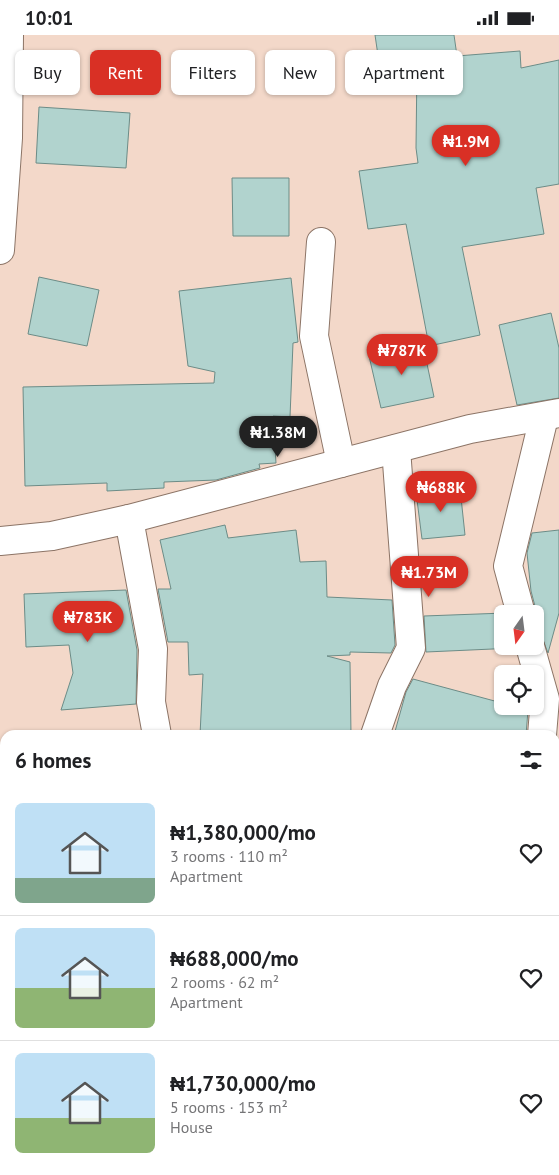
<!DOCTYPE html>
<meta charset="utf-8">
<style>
:root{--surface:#fff;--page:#f6f6f6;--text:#202124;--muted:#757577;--line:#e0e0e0;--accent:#d93025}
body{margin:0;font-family:"PT Sans",sans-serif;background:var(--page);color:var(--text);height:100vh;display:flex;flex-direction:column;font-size:19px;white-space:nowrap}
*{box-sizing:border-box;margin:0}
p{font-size:16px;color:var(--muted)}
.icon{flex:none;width:28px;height:28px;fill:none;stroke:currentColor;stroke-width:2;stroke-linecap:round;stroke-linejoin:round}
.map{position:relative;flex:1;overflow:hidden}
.side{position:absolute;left:0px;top:695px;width:560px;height:445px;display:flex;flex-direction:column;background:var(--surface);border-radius:15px 15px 0 0;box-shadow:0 1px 4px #0004}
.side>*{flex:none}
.banner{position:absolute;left:15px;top:15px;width:530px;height:45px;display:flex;gap:10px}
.needle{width:32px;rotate:194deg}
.fabs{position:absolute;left:494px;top:570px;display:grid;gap:10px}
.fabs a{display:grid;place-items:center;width:50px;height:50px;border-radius:8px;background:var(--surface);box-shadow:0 1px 4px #0004;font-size:25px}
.price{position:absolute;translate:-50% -42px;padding:0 11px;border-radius:18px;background:var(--accent);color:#fff;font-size:16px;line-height:32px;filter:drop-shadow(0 1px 2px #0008)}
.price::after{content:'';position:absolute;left:50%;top:30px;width:15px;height:11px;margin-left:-8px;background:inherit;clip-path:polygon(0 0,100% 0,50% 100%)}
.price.selected{background:#222;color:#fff}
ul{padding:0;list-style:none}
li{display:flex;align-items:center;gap:15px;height:125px;padding:0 15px}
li+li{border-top:1px solid var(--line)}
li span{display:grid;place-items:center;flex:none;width:140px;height:100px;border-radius:8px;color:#555}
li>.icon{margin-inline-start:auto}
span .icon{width:60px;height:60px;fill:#fffc;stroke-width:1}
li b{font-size:21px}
h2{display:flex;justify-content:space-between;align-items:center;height:60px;padding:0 15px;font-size:21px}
.chip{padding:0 18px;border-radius:8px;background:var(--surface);box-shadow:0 1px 4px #0004;font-size:18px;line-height:45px}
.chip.selected{background:var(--accent);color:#fff}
.status{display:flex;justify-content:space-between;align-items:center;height:35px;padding:0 25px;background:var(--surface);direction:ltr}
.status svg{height:14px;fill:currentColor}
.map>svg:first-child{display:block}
</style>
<div class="status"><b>10:01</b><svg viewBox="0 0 49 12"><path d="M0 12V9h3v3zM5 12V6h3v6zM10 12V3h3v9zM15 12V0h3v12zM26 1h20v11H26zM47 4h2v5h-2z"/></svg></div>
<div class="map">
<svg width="559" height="1140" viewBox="0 0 559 1140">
<rect width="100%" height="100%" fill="#f3d8c9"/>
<g fill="#b1d3ce" stroke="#6c8c87">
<path d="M375,0H454L457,21L520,16L521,33L559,25V149L536,153L544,199L462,212L480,300L429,311L406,189L368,194L359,136L418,128L416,113L417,29L380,34Z"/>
<path d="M39,72L130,78L126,133L36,128Z"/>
<path d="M232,143H289V201H233Z"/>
<path d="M39,242L99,255L87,311L28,299Z"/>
<path d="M291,243L298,307L293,308L290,382L273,381L276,428L259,429L260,433L216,445L164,447V453L107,456V448L25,451L23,352L214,348L215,337L188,331L179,256Z"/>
<path d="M551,278L559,313V363L517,370L499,290Z"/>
<path d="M423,310L434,362L381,373L369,321Z"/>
<path d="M460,453L465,500L422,504L416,457Z"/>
<path d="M225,490L228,503L296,495L300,527L326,526L327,562L392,565L395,610L391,618L350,617V620L327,621L350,627L351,700H200L203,639L189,640L188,607H168L158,554H171L160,505Z"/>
<path d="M559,495V578L548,618L541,600L535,596L536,575L531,556L527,518L532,498Z"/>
<path d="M126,555L137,615L136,669L61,675L73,638L69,610L26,612L24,559Z"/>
<path d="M505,578L502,579V611H515V613L426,617L424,581Z"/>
<path d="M413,644L502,668V671L528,675L526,700H394L406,657Z"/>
</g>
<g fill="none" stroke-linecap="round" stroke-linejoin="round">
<g stroke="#8c7466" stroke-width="30">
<g id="street">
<path d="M321,207L314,301L341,428"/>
<path d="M0,215L8,103L9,0"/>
<path d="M129,484L153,614L151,667L157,700"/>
<path d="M0,506L52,501L129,484L470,394L559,378"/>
<path d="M521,579L508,531L544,382"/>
<path d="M530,611L545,664L542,700"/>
<path d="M375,700L392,651L411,613L396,414"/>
<path d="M0,810L5,808"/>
<path d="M555,850L559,852"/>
<path d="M555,1084L559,1085"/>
<path d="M0,1098L5,1089"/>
<path d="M176,1140V1135"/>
<path d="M421,1140L422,1135"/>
</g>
</g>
<use href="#street" stroke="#fff" stroke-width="28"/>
</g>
</svg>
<div class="fabs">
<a><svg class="needle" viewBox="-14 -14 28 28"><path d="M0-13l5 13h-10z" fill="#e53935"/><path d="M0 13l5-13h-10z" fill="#757577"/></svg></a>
<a><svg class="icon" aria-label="locate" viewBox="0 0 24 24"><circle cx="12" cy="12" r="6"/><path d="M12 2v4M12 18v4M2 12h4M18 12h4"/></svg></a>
</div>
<b class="price" style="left:466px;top:132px">₦1.9M</b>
<b class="price" style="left:402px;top:341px">₦787K</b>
<b class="price selected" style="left:278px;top:423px">₦1.38M</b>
<b class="price" style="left:441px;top:478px">₦688K</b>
<b class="price" style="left:429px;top:563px">₦1.73M</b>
<b class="price" style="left:88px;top:608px">₦783K</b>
<div class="banner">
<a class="chip">Buy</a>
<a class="chip selected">Rent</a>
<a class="chip">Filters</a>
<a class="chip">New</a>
<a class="chip">Apartment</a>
</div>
<section class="side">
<h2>6 homes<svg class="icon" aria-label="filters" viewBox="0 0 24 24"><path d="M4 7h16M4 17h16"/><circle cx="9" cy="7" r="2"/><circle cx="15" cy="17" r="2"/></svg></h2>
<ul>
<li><span style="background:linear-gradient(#bfe0f5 75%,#7fa58c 0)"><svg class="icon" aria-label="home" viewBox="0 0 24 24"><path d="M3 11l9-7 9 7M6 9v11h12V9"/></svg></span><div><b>₦1,380,000/mo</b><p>3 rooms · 110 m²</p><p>Apartment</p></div><svg class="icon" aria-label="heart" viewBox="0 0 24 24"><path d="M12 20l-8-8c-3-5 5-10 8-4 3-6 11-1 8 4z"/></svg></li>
<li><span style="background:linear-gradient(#bfe0f5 60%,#8fb573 0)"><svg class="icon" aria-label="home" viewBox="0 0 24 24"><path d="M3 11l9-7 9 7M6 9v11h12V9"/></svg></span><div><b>₦688,000/mo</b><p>2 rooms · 62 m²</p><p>Apartment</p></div><svg class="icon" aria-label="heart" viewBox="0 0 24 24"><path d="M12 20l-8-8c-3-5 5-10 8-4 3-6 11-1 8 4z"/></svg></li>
<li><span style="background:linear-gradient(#bfe0f5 65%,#8fb573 0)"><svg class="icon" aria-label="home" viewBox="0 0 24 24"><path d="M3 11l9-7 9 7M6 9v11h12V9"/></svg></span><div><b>₦1,730,000/mo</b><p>5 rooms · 153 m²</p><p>House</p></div><svg class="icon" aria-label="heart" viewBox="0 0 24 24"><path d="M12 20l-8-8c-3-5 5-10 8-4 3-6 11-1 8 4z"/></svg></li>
</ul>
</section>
</div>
